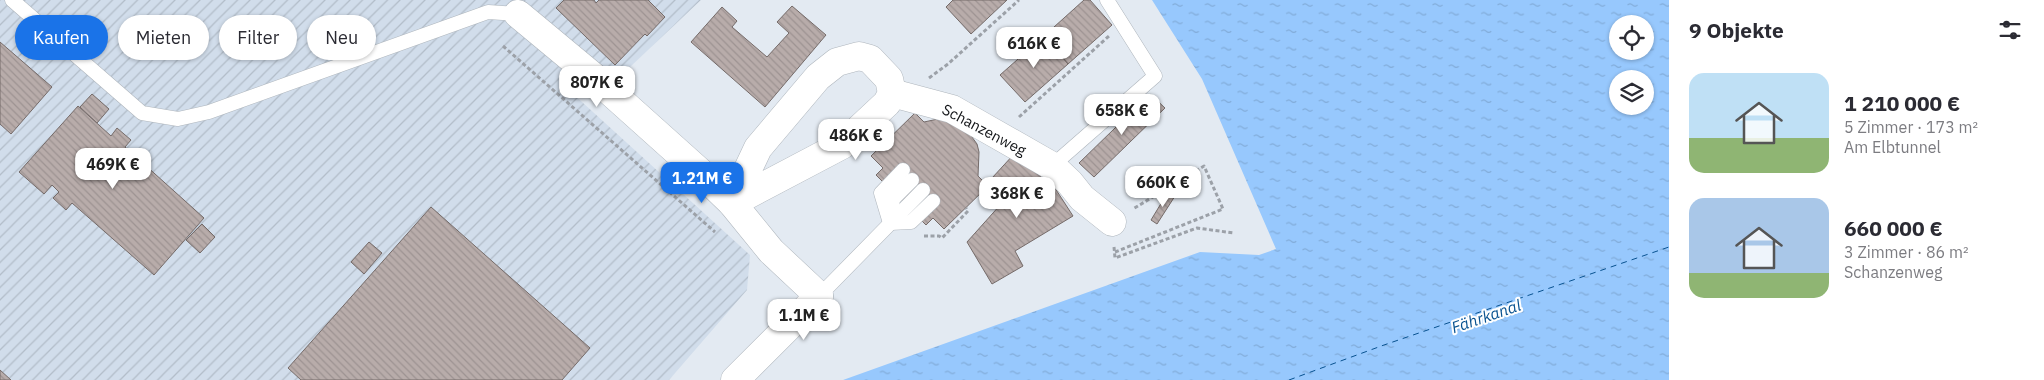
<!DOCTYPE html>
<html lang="de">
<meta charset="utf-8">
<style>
:root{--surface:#fff;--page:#f2f2f3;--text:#2b2b33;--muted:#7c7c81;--accent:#1a73e8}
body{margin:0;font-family:"IBM Plex Sans",sans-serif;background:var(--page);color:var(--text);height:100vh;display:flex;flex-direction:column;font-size:19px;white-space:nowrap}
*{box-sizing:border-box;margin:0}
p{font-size:16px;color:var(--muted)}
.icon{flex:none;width:28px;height:28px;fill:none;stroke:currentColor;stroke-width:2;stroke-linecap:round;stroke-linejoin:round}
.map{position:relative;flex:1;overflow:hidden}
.drawer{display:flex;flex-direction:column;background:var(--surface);width:375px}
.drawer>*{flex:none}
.guide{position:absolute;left:15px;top:15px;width:475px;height:45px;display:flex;gap:10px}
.controls{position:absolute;left:1609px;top:15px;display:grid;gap:10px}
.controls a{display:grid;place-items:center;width:45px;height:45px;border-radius:50%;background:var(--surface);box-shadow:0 1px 4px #0004;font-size:25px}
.price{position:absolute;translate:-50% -42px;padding:0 11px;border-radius:10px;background:#fff;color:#222;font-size:16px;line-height:32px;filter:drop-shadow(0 1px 2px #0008)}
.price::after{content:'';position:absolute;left:50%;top:30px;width:15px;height:11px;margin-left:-8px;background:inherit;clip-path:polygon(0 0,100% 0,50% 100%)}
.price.selected{background:var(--accent);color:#fff}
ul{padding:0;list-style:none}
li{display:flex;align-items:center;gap:15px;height:125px;padding:0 20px}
li span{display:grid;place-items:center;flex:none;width:140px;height:100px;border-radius:15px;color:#555}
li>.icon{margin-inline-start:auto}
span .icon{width:60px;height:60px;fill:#fffc;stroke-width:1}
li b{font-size:21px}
h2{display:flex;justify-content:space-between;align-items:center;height:60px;padding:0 20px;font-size:21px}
.tag{padding:0 18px;border-radius:22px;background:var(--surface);box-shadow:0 1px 4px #0004;font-size:18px;line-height:45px}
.tag.selected{background:var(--accent);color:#fff}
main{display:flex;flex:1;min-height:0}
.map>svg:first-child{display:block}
</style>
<main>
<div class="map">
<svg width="1669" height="380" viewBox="0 0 1669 380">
<defs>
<pattern id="industrial-furrows" width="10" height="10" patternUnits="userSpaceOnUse" patternTransform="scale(1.25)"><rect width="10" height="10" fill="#d1ddeb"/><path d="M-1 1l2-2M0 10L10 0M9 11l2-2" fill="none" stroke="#b2bdc9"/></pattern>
<pattern id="water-ripples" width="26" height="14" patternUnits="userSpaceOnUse" patternTransform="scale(1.25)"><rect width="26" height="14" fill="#97c8fd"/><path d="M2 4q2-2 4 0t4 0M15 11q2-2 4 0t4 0" fill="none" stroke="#81abd8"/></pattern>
<pattern id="building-back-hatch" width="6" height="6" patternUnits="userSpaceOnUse" patternTransform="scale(1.25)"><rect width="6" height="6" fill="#b8acaa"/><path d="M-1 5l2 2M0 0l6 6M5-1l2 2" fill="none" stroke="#9d9392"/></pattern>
</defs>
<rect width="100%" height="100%" fill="#e3eaf2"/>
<path fill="url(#industrial-furrows)" d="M0,0H701L630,67L571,92L750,255L747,290L669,380H0Z"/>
<path fill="url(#water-ripples)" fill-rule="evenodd" d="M1152,0H1669V380H843L1200,252L1259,255L1276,249L1202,79ZM1618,24H1645V51H1618ZM1618,79H1645V106H1618Z"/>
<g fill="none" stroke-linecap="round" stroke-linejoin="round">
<path stroke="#085290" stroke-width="1" stroke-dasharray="6 5" stroke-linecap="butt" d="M1289,380L1384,345L1669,247"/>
</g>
<g fill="url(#building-back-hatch)" stroke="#756b69">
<path d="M564,0H594L596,3L599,0H648L665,17L647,36L645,34L615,65L556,8Z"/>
<path d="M953,0H1007L971,34L946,7Z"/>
<path d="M1084,0H1090L1112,25L1068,64L1044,36Z"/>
<path d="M792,6L826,35L765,107L691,42L722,7L737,21L732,27L767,57L789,33L777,22Z"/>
<path d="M1044,36L1068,64L1025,102L1000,75Z"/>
<path d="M0,42L52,87L11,134L0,124Z"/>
<path d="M92,94L109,109L97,123L80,107Z"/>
<path d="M1150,94L1165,108L1094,177L1079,163Z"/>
<path d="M78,106L111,136L117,128L131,140L125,147L204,218L154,275L72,203L66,210L53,198L59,192L52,185L44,194L19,172Z"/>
<path d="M915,113L924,122L938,119L957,124L969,133L977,144L979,152L978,176L988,186L944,229L933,218L926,225L876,175L883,168L871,156Z"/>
<path d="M1015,153L1044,180L1048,188L1053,185L1073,216L1015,251L1023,266L992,284L967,242L1010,194L992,178Z"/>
<path d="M1168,192L1175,196L1157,224L1151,220Z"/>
<path d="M431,207L590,348L562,380H301L288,368Z"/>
<path d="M202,224L215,237L200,253L186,240Z"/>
<path d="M369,242L382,253L364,274L351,262Z"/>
<path d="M0,370L11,380H0Z"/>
</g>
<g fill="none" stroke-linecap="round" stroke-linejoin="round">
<g stroke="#afb6bd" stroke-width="15">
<g id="service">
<path d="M12,0L142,113L178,119L209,112L488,12L518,14"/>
<path d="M1052,166L1155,76L1107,0"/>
<path d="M891,217L893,199L912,180"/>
<path d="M890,223L881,193L903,170"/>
<path d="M890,223L911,222L933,201"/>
<path d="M819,296L923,190"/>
</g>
</g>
<g stroke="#afb6bd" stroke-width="29">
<g id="minor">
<path d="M518,14L595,78L701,173L732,203L771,251L819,296"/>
<path d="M859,56L870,59L889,79L892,93L887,103L842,145L732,203L758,148L818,77L837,62Z"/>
<path d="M892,93L952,109L1052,166L1070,183L1082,198L1112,222"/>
</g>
</g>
<g stroke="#afb6bd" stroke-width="29">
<path id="tertiary" d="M735,380L819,296"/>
</g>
<g stroke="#9ca1a8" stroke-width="3" stroke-dasharray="4 2.5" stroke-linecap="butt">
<path d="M503,46L715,232"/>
<path d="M929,78L948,64L1019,0"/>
<path d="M1019,117L1109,36"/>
<path d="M924,236H939L942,238L968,211L966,208"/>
<path d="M1114,247L1115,258L1197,228L1234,233"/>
<path d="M1115,252L1223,209L1204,166L1133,209"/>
</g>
<use href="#service" stroke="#fff" stroke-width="14"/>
<use href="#minor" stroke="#fff" stroke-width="28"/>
<use href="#tertiary" stroke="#fff" stroke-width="28"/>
</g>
<g text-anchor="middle" stroke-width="4" stroke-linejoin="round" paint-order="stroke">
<g font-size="15" fill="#111316" stroke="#fff">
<text transform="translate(984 130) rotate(28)" y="5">Schanzenweg</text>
</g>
<g font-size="16" font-style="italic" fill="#085290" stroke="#fff">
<text transform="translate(1486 316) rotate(-19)" y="6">Fährkanal</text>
</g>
</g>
</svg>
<div class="controls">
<a><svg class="icon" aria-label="locate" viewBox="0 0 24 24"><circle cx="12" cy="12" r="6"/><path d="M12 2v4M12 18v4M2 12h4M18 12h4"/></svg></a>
<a><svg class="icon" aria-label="layers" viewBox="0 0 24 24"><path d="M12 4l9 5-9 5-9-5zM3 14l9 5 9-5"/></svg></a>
</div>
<b class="price" style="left:1034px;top:69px">616K €</b>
<b class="price" style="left:597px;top:108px">807K €</b>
<b class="price" style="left:1122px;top:136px">658K €</b>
<b class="price" style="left:856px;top:161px">486K €</b>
<b class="price" style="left:113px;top:190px">469K €</b>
<b class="price selected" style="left:702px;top:204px">1.21M €</b>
<b class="price" style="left:1163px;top:208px">660K €</b>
<b class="price" style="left:1017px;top:219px">368K €</b>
<b class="price" style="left:804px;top:341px">1.1M €</b>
<div class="guide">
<a class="tag selected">Kaufen</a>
<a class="tag">Mieten</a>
<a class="tag">Filter</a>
<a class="tag">Neu</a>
</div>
</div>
<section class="drawer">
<h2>9 Objekte<svg class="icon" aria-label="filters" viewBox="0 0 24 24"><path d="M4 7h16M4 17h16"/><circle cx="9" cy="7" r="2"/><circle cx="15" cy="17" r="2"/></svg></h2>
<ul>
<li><span style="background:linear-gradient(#bfe0f5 65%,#8fb573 0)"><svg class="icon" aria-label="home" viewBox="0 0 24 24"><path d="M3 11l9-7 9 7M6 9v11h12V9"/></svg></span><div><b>1 210 000 €</b><p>5 Zimmer · 173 m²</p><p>Am Elbtunnel</p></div></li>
<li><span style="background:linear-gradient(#a9c7e8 75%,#8fb573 0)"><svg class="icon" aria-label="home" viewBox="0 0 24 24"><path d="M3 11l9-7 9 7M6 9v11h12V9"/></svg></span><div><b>660 000 €</b><p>3 Zimmer · 86 m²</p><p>Schanzenweg</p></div></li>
</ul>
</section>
</main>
